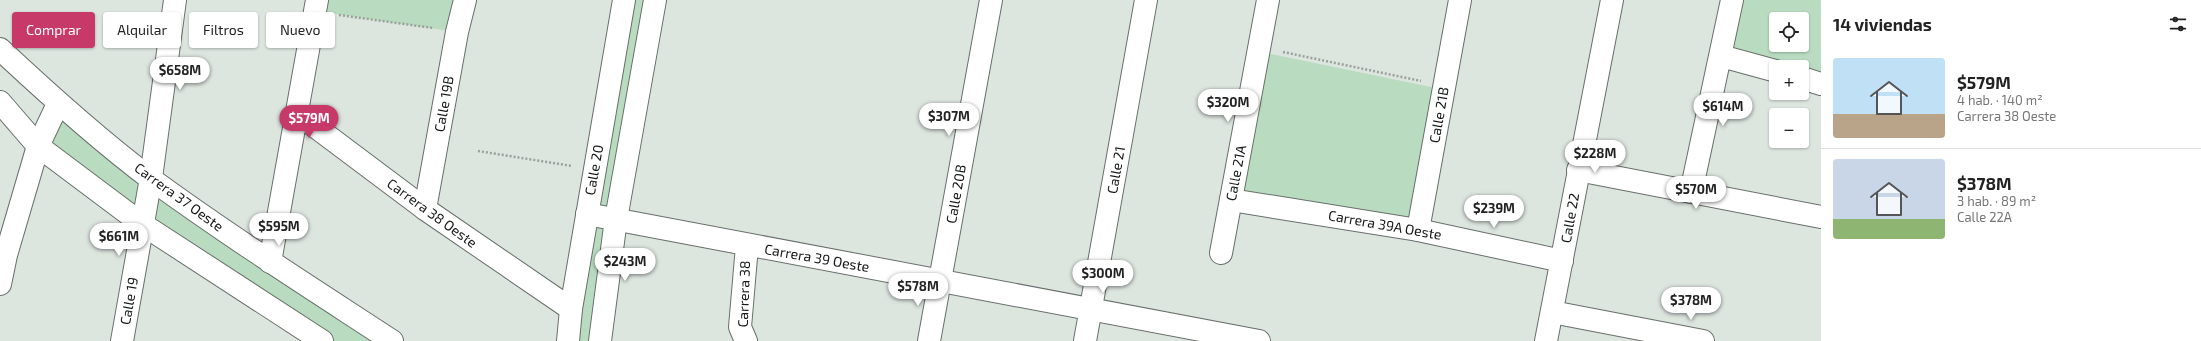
<!DOCTYPE html>
<html lang="es">
<meta charset="utf-8">
<style>
:root{--surface:#fff;--page:#f6f6f6;--text:#222;--muted:#767676;--line:#e0e0e0;--accent:#c63968}
body{margin:0;font-family:"Exo 2",sans-serif;background:var(--page);color:var(--text);height:100vh;display:flex;flex-direction:column;font-size:15px;white-space:nowrap}
*{box-sizing:border-box;margin:0}
p{font-size:13px;color:var(--muted)}
.icon{flex:none;width:22px;height:22px;fill:none;stroke:currentColor;stroke-width:2;stroke-linecap:round;stroke-linejoin:round}
.map{position:relative;flex:1;overflow:hidden}
.details{display:flex;flex-direction:column;background:var(--surface);width:380px}
.details>*{flex:none}
.hud{position:absolute;left:12px;top:12px;width:380px;height:36px;display:flex;gap:8px}
.fabs{position:absolute;left:1769px;top:12px;display:grid;gap:8px}
.fabs a{display:grid;place-items:center;width:40px;height:40px;border-radius:4px;background:var(--surface);box-shadow:0 1px 3px #0004;font-size:20px}
.price{position:absolute;translate:-50% -34px;padding:0 9px;border-radius:14px;background:#fff;color:#222;font-size:13px;line-height:26px;filter:drop-shadow(0 1px 2px #0008)}
.price::after{content:'';position:absolute;left:50%;top:24px;width:12px;height:9px;margin-left:-6px;background:inherit;clip-path:polygon(0 0,100% 0,50% 100%)}
.price.on{background:var(--accent);color:#fff}
ul{padding:0;list-style:none}
li{display:flex;align-items:center;gap:12px;height:100px;padding:0 12px}
li+li{border-top:1px solid var(--line)}
li span{display:grid;place-items:center;flex:none;width:112px;height:80px;border-radius:4px;color:#555}
li>.icon{margin-inline-start:auto}
span .icon{width:48px;height:48px;fill:#fffc;stroke-width:1}
li b{font-size:17px}
h2{display:flex;justify-content:space-between;align-items:center;height:48px;padding:0 12px;font-size:17px}
.chip{padding:0 14px;border-radius:4px;background:var(--surface);box-shadow:0 1px 3px #0004;font-size:14px;line-height:36px}
.chip.on{background:var(--accent);color:#fff}
main{display:flex;flex:1;min-height:0}
.map>svg:first-child{display:block}
</style>
<main>
<div class="map">
<svg width="1821" height="341" viewBox="0 0 1821 341">
<rect width="100%" height="100%" fill="#dde5df"/>
<g fill="#b9dcc0" fill-rule="evenodd">
<path d="M317,0H465L457,32L315,11Z"/>
<path d="M624,0H655L600,341H568Z"/>
<path d="M1732,0H1821V84L1802,78V67H1776L1721,56ZM1776,19H1802V45H1776Z"/>
<path d="M1262,52L1441,89L1419,227L1235,197Z"/>
<path d="M58,104L392,341H322L38,146Z"/>
</g>
<g fill="none" stroke-linecap="round" stroke-linejoin="round">
<g stroke="#686f6a" stroke-width="24">
<g id="minor">
<path d="M0,49C48,94 98,139 151,179C229,236 311,288 392,341"/>
<path d="M1721,56L1776,71"/>
<path d="M1802,78L1821,84"/>
<path d="M0,102L38,146L142,224L322,341"/>
<path d="M297,113L425,209L571,309"/>
<path d="M1578,170L1821,217"/>
<path d="M1691,192L1732,0"/>
<path d="M1231,200L1418,230L1562,261"/>
<path d="M425,209L457,32L465,0"/>
<path d="M587,214L1259,341"/>
<path d="M1418,230L1460,0"/>
<path d="M1221,253L1268,0"/>
<path d="M270,262L317,0"/>
<path d="M0,284L6,255L38,146L58,104"/>
<path d="M1552,312L1703,341"/>
<path d="M122,341L151,178L175,0"/>
<path d="M568,341L571,309L624,0"/>
<path d="M600,341L616,219L655,0"/>
<path d="M746,341L740,327L747,246"/>
<path d="M929,341L991,0"/>
<path d="M1085,341L1146,0"/>
<path d="M1546,341L1612,0"/>
</g>
</g>
<g stroke="#9aa09b" stroke-width="2.5" stroke-dasharray="2 2" stroke-linecap="butt">
<path d="M339,15L433,28"/>
<path d="M1283,52L1421,81"/>
<path d="M478,151L572,166"/>
</g>
<use href="#minor" stroke="#fff" stroke-width="22"/>
</g>
<g text-anchor="middle" stroke-width="3" stroke-linejoin="round" paint-order="stroke">
<g font-size="14" fill="#151816" stroke="#fff">
<text transform="translate(444 104) rotate(-80)" y="5">Calle 19B</text>
<text transform="translate(1439 115) rotate(-80)" y="5">Calle 21B</text>
<text transform="translate(594 170) rotate(-80)" y="5">Calle 20</text>
<text transform="translate(1116 170) rotate(-80)" y="5">Calle 21</text>
<text transform="translate(1236 173) rotate(-79)" y="5">Calle 21A</text>
<text transform="translate(956 194) rotate(-80)" y="5">Calle 20B</text>
<text transform="translate(179 197) rotate(36)" y="5">Carrera 37 Oeste</text>
<text transform="translate(432 213) rotate(36)" y="5">Carrera 38 Oeste</text>
<text transform="translate(1570 218) rotate(-80)" y="5">Calle 22</text>
<text transform="translate(1385 225) rotate(10)" y="5">Carrera 39A Oeste</text>
<text transform="translate(817 258) rotate(10)" y="5">Carrera 39 Oeste</text>
<text transform="translate(744 294) rotate(-88)" y="5">Carrera 38</text>
<text transform="translate(129 301) rotate(-80)" y="5">Calle 19</text>
</g>
</g>
</svg>
<div class="fabs">
<a><svg class="icon" aria-label="locate" viewBox="0 0 24 24"><circle cx="12" cy="12" r="6"/><path d="M12 2v4M12 18v4M2 12h4M18 12h4"/></svg></a>
<a>+</a>
<a>−</a>
</div>
<b class="price" style="left:180px;top:91px">$658M</b>
<b class="price" style="left:1228px;top:123px">$320M</b>
<b class="price" style="left:1723px;top:127px">$614M</b>
<b class="price" style="left:949px;top:137px">$307M</b>
<b class="price on" style="left:309px;top:139px">$579M</b>
<b class="price" style="left:1595px;top:174px">$228M</b>
<b class="price" style="left:1696px;top:210px">$570M</b>
<b class="price" style="left:1494px;top:229px">$239M</b>
<b class="price" style="left:279px;top:247px">$595M</b>
<b class="price" style="left:119px;top:257px">$661M</b>
<b class="price" style="left:625px;top:282px">$243M</b>
<b class="price" style="left:1103px;top:294px">$300M</b>
<b class="price" style="left:918px;top:307px">$578M</b>
<b class="price" style="left:1691px;top:321px">$378M</b>
<div class="hud">
<a class="chip on">Comprar</a>
<a class="chip">Alquilar</a>
<a class="chip">Filtros</a>
<a class="chip">Nuevo</a>
</div>
</div>
<section class="details">
<h2>14 viviendas<svg class="icon" aria-label="filters" viewBox="0 0 24 24"><path d="M4 7h16M4 17h16"/><circle cx="9" cy="7" r="2"/><circle cx="15" cy="17" r="2"/></svg></h2>
<ul>
<li><span style="background:linear-gradient(#bfe0f5 70%,#b9a48a 0)"><svg class="icon" aria-label="home" viewBox="0 0 24 24"><path d="M3 11l9-7 9 7M6 9v11h12V9"/></svg></span><div><b>$579M</b><p>4 hab. · 140 m²</p><p>Carrera 38 Oeste</p></div></li>
<li><span style="background:linear-gradient(#c9d6e8 75%,#8fb573 0)"><svg class="icon" aria-label="home" viewBox="0 0 24 24"><path d="M3 11l9-7 9 7M6 9v11h12V9"/></svg></span><div><b>$378M</b><p>3 hab. · 89 m²</p><p>Calle 22A</p></div></li>
</ul>
</section>
</main>
